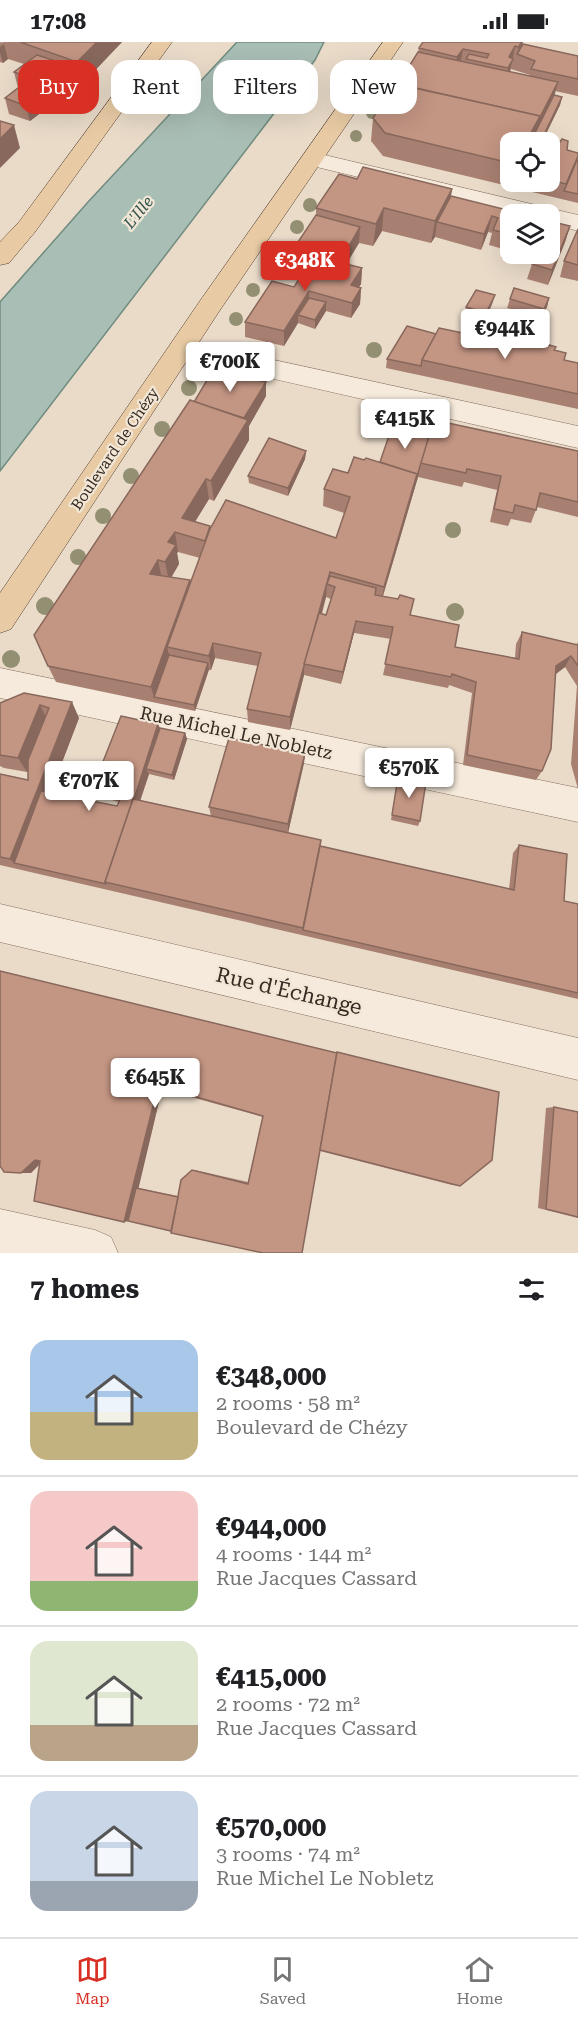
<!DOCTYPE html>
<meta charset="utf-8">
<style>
:root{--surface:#fff;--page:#f2f2f2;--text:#202124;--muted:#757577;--line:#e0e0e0;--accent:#d93025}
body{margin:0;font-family:"Roboto Serif",serif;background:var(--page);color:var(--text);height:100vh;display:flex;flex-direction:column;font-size:22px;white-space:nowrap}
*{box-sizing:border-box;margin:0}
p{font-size:20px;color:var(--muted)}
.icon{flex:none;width:33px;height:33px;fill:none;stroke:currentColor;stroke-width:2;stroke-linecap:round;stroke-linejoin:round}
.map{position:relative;height:1211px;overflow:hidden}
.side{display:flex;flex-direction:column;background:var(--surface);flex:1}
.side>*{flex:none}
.hud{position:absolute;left:18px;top:18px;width:543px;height:54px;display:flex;gap:12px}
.tools{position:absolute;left:500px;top:90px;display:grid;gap:12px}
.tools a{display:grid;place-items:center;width:60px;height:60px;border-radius:12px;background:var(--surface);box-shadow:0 6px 24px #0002;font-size:30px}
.price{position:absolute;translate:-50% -51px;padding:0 14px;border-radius:6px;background:#fff;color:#222;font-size:20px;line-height:39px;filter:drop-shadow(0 2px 3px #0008)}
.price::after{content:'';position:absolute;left:50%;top:36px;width:18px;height:14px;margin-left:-9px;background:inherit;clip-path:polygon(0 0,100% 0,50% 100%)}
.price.selected{background:var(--accent);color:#fff}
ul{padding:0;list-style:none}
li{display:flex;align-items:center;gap:18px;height:150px;padding:0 30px}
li+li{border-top:2px solid var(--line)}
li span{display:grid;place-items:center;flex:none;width:168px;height:120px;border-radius:18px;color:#555}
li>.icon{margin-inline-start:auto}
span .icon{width:72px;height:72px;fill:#fffc;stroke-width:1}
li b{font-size:26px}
h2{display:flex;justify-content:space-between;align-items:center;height:72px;padding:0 30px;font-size:26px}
.pill{padding:0 21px;border-radius:18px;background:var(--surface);box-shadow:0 6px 24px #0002;font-size:21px;line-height:54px}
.pill.selected{background:var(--accent);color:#fff}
.status{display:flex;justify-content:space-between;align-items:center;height:42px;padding:0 30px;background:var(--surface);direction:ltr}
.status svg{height:16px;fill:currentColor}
.menu{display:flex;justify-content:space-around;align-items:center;height:84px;border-top:2px solid var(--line);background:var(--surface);font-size:16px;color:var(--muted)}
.menu a{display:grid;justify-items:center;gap:3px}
.menu .selected{color:var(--accent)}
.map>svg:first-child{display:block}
</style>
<div class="status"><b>17:08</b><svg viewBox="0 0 49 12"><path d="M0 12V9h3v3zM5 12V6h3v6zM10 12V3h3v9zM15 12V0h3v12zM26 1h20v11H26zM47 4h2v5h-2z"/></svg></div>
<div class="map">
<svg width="578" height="1211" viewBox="0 0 578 1211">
<rect width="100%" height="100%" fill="#eadbc9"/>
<path fill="#a9beb5" stroke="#708c81" stroke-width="1.5" d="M237,0H324L315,18L0,429V260L88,160Z"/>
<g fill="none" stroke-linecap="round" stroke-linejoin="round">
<g stroke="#846e5f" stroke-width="1">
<g id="minor">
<path d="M312,110L578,173V189L549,181V172H513L304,122L301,117L304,112Z"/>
<path d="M182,298L578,384V406L173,314L169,307L173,300Z"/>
<path d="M0,626L578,746V780L0,656Z"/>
<path d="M0,862L578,996V1038L0,900Z"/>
<path d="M0,1167L95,1188L111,1195L118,1211H0Z"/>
</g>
</g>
<g stroke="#523e33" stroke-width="1">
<g id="primary">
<path d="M152,0H172L35,190L9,221L0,223V200L19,180Z"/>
<path d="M383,0H403L220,268L11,587L0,591V551L202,256Z"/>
</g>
</g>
<use href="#minor" fill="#f5eadb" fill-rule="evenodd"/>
<use href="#primary" fill="#e8cba5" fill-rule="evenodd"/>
</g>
<g fill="#938f72">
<circle cx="393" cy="33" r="6"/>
<circle cx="372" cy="71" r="6"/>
<circle cx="356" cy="94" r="6"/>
<circle cx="310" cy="163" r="7"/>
<circle cx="297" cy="185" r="7"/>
<circle cx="273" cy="222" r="7"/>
<circle cx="253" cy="248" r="7"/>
<circle cx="236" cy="277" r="7"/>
<circle cx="374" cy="308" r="8"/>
<circle cx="189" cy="346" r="8"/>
<circle cx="162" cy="387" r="8"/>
<circle cx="131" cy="434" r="8"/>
<circle cx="103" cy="474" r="8"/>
<circle cx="453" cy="488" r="8"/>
<circle cx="78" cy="515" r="8"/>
<circle cx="45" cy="564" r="9"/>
<circle cx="455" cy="570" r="9"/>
<circle cx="11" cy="617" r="9"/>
</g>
<g fill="#a88071" fill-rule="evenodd">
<path d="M0,0L3,1L2,0H122L82,42H80L52,68L47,66L30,79L9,72L5,56L18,46L14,30L24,22L8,17L3,21L0,20Z"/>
<path d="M523,2L578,14V54L555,49L554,53L562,55L560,63L542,100H510V140H549V104L567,108L578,118V161L383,114L371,99L373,76L398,42L418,10L419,6ZM511,27L530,33V34L510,30Z"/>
<path d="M357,137L452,147L451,154L510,172V212H519L515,220L501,216L503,207L489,203L492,191L488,190L481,208L435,195L431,201L382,189L373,204L359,201L346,222L362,226L361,242L358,246H361L360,262L351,276L326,269L315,287L298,281L284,304L245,295V280L294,245L309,222L296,218V203L316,173V166Z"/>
<path d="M570,184L565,200L548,243L527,237L532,222L535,215L522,212H549Z"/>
<path d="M578,187V239L560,235L564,219Z"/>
<path d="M495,253L492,262L484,280L465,274L466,265Z"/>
<path d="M549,256L547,265L541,276L507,266L510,257Z"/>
<path d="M436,292L555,308L564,318L578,321V367L386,326L387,317Z"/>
<path d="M266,354L249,384V398L214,459L209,457L195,480L210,484L211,486L336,496L344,471L323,464L324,447L364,418L380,420L429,394L578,409V475L537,465L531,481L511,477L508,484L490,480L497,448L464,440L462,445L418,435L383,554L455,605L515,616L516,602L522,590L576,603L578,600V747L571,722L577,644L565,625L556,632L542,729L536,738L463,723L472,651L449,643L448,646L383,633L391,597L354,591L341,642L304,633L290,688L248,680L247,667L258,624L215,616L211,628H209L195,669L56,640L48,624L194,360ZM178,510L200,516L191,540L171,536L179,522L177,511ZM326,555L331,557L326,573L322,572Z"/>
<path d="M306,409L305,417L288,454L249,441L248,434Z"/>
<path d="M24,651L79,676L50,751L117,764L119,760L98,754L93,745L158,682L160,686L185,691L187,697L174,738L149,732L140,758L211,774L209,765L305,711L304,721L288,791L320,804L509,847L513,811L519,803L564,859L578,862V957L0,823V732L28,738V728L27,730L4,726L0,724V661Z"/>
<path d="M398,735L420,779L418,784L391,778Z"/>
<path d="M0,929L460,1144L452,1143L320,1109L171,1189L128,1179L124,1180L39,1122L31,1131ZM162,1047L263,1075L248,1140L195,1128H192L178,1154L138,1146Z"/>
<path d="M554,1065L578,1070V1176L538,1166L546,1066Z"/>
</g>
<g fill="#88685c">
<path d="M97,0H122L82,42L77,20Z"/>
<path d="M521,0H523L520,13L517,12L519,5Z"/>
<path d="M4,2L8,17L3,21L0,11V5Z"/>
<path d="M515,4L508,39L503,49L508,26L509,15Z"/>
<path d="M463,7L459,29L453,38L457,15Z"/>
<path d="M77,26L80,42L52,68L49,52Z"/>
<path d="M558,40L553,59L532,97L531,100H526Z"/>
<path d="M44,50L47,66L30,79L26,64Z"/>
<path d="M562,55L560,63L542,100H540Z"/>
<path d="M14,83L20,106L0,126V97Z"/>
<path d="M452,147L448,170L437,180L435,195L431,201L435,179Z"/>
<path d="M384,166L382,189L373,204L376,182Z"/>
<path d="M492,174L488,190L481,208L484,192Z"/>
<path d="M570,184L565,200L548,243L552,228Z"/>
<path d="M360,185L359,201L341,231L342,216Z"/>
<path d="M362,226L361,242L350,259L351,243Z"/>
<path d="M361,246L360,262L351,276L352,261Z"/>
<path d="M309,249V264L298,273V281L284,304V289Z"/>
<path d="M495,253L492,262L484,280L486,271Z"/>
<path d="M549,256L547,265L541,276L544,267Z"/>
<path d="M326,260V269L315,287V278Z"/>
<path d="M266,340V354L249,384V398L214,459L211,439L240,382Z"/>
<path d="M306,409L305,417L288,454V446Z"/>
<path d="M419,429L418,435L381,560L384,545L417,432Z"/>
<path d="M206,437L209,457L186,494L182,476Z"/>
<path d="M175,490L178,510L177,511L179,522L169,539L165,520L168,500Z"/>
<path d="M158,518L162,537L150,532Z"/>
<path d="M330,530L329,543L327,542L326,555L307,623L304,622V633L290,688V675Z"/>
<path d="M190,538L193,557L167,605L171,619L154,655L151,645Z"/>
<path d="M356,579L354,591L341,642L343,630Z"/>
<path d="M213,601L215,616L211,628L209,614Z"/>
<path d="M571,614L565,625L550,636L556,624Z"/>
<path d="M208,621L209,627L195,669L194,663Z"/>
<path d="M72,660L79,676L23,823L14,821L21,828L10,817Z"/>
<path d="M40,663L48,679L27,730L18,716Z"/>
<path d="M158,682L162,692L146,727L149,732L113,842L107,840Z"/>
<path d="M185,691L187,697L174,738L172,733Z"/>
<path d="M305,711L304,721L288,791V782Z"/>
<path d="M158,1044L162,1047L131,1178L124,1180Z"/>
<path d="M35,1118H44L31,1131H21Z"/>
</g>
<g fill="#c39583" stroke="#88685c" stroke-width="1.5">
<path d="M20,0H97L77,20Z"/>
<path d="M423,0H521L519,5L515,4L509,15L513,17L508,26L466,17L469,12L487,16L489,12L463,7L457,15L419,6Z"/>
<path d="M523,2L578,14V37L531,27L535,19L517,12Z"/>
<path d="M418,10L558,40L539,77L540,74L398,42Z"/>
<path d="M37,13L77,26L49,52L44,50L26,64L5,56L31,36L14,30Z"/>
<path d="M396,42L540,74L526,100H510V121L385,91L373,76Z"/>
<path d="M554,53L562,55L541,99L532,97Z"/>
<path d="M0,79L14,83L0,97Z"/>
<path d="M562,97L568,99L567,108L578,111V114L566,142L549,138V104L556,106Z"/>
<path d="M577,118H578V152L564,149Z"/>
<path d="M363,125L452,147L435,179L384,166L376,182L316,166L339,132L357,137Z"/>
<path d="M451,154L523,172H510V202L505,201L509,192L493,188L498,176L492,174L484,192L437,180Z"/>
<path d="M316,173L360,185L342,216L296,203Z"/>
<path d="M549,179L570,184L552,228L532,222L536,212H549Z"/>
<path d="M578,187V223L564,219Z"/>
<path d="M314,214L362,226L351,243L361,246L352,261L309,249L284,289L245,280L272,239L294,245Z"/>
<path d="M514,246L549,256L544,267L510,257Z"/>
<path d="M476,248L495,253L486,271L466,265Z"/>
<path d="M309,256L326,260L315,278L298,273Z"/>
<path d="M407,284L436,292L422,318L421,324L387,317Z"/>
<path d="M439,286L529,305L532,298L556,305L554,308L566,311L564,318L578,321V352L422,318Z"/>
<path d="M213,328L266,340L244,376L194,360Z"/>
<path d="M190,358L248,378L211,439L206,437L182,476L210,484L205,499L175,490L168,500L176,503L165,520L158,518L150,532L190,538L151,645L48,624L34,593Z"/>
<path d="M434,378L578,409V460L540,451L536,468L515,463L513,471L494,467L501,434L467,427L466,431L420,421Z"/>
<path d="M392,385L429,394L415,441L417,432L380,420Z"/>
<path d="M269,396L306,409L288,446L248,434Z"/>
<path d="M354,415L364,418L366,416L417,432L384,545L330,530L290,675L247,667L261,611L213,601L209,614L167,605L210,487L226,458L336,496L350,455L324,447L333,427L348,431Z"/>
<path d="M330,534L376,546L375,553L398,557L400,553L414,557L410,573L459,583L455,605L519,617L522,590L578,603V624L571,614L556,624L551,707L542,729L467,713L476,640L452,632L451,635L385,622L393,585L356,579L343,630L304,622L319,571L326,573L335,545L327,542Z"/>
<path d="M169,613L208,621L194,663L154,655Z"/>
<path d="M24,651L72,660L10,817L0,815V732L28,738V718L49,666L40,663L18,716L0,713V661Z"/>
<path d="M121,674L158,682L134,757H133L105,840L106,842L14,821L41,749L117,764L122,753L93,745Z"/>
<path d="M160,686L185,691L172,733L146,727Z"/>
<path d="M229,696L305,711L288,782L209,765Z"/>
<path d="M398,735L426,740L420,779L392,773Z"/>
<path d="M133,757L321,798L303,886L105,840Z"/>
<path d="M519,803L567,812L564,859L578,862V951L303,888L320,804L514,848Z"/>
<path d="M0,929L337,1011L302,1211H263L171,1191L181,1138L192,1128L248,1142L263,1074L158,1044L124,1180L34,1159L40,1119L35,1118L21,1131L4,1130L0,1124Z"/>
<path d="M337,1010L499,1050L492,1118L460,1144L320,1108Z"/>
<path d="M554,1065L578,1070V1175L546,1167Z"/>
<path d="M136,1146L178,1155L171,1189L128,1179Z"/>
</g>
<g text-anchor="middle" stroke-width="4.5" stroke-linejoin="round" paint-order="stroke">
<g font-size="15" fill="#362921" stroke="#f2e7d7">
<text transform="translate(115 407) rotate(-56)" y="5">Boulevard de Chézy</text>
</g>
<g font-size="16" font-style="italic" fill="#32544d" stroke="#f2e7d7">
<text transform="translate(138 170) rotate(-51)" y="6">L'Ille</text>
</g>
<g font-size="18" fill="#362921" stroke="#f2e7d7">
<text transform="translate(236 691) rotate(12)" y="6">Rue Michel Le Nobletz</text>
</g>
<g font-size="21" fill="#362921" stroke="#f2e7d7">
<text transform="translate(289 949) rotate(13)" y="7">Rue d'Échange</text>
</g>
</g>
</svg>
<div class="tools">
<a><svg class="icon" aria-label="locate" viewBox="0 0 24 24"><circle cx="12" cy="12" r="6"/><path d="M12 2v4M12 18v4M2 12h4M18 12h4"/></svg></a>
<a><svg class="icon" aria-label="layers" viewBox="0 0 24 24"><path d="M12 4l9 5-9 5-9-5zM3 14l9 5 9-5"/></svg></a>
</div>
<b class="price selected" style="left:305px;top:250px">€348K</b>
<b class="price" style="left:505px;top:318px">€944K</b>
<b class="price" style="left:230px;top:351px">€700K</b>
<b class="price" style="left:405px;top:408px">€415K</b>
<b class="price" style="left:409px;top:757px">€570K</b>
<b class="price" style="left:89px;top:770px">€707K</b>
<b class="price" style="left:155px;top:1067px">€645K</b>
<div class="hud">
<a class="pill selected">Buy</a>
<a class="pill">Rent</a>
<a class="pill">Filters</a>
<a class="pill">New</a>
</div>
</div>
<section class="side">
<h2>7 homes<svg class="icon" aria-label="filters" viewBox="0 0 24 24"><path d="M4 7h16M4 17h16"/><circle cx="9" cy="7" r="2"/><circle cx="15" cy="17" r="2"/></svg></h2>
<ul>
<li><span style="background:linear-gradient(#a9c7e8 60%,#c2b280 0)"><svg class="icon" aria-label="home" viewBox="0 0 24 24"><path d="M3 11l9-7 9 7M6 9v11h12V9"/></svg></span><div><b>€348,000</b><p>2 rooms · 58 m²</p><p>Boulevard de Chézy</p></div></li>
<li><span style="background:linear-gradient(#f6c9c9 75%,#8fb573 0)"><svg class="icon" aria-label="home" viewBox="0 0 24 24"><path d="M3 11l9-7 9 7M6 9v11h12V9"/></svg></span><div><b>€944,000</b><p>4 rooms · 144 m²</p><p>Rue Jacques Cassard</p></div></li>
<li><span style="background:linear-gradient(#dfe7d0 70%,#b9a48a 0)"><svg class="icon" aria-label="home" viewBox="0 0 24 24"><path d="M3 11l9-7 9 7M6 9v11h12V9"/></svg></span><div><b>€415,000</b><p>2 rooms · 72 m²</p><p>Rue Jacques Cassard</p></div></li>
<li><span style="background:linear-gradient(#c9d6e8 75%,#9aa5b1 0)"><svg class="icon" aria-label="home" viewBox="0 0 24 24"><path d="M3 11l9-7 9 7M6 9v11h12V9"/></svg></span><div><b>€570,000</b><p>3 rooms · 74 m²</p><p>Rue Michel Le Nobletz</p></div></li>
</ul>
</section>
<nav class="menu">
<a class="selected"><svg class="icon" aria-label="map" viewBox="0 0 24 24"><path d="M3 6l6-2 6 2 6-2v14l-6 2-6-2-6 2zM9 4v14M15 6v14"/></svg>Map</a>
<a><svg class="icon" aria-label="saved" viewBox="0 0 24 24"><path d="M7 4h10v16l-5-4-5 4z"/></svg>Saved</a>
<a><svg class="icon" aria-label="home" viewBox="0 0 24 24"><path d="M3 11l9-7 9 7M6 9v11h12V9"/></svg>Home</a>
</nav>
